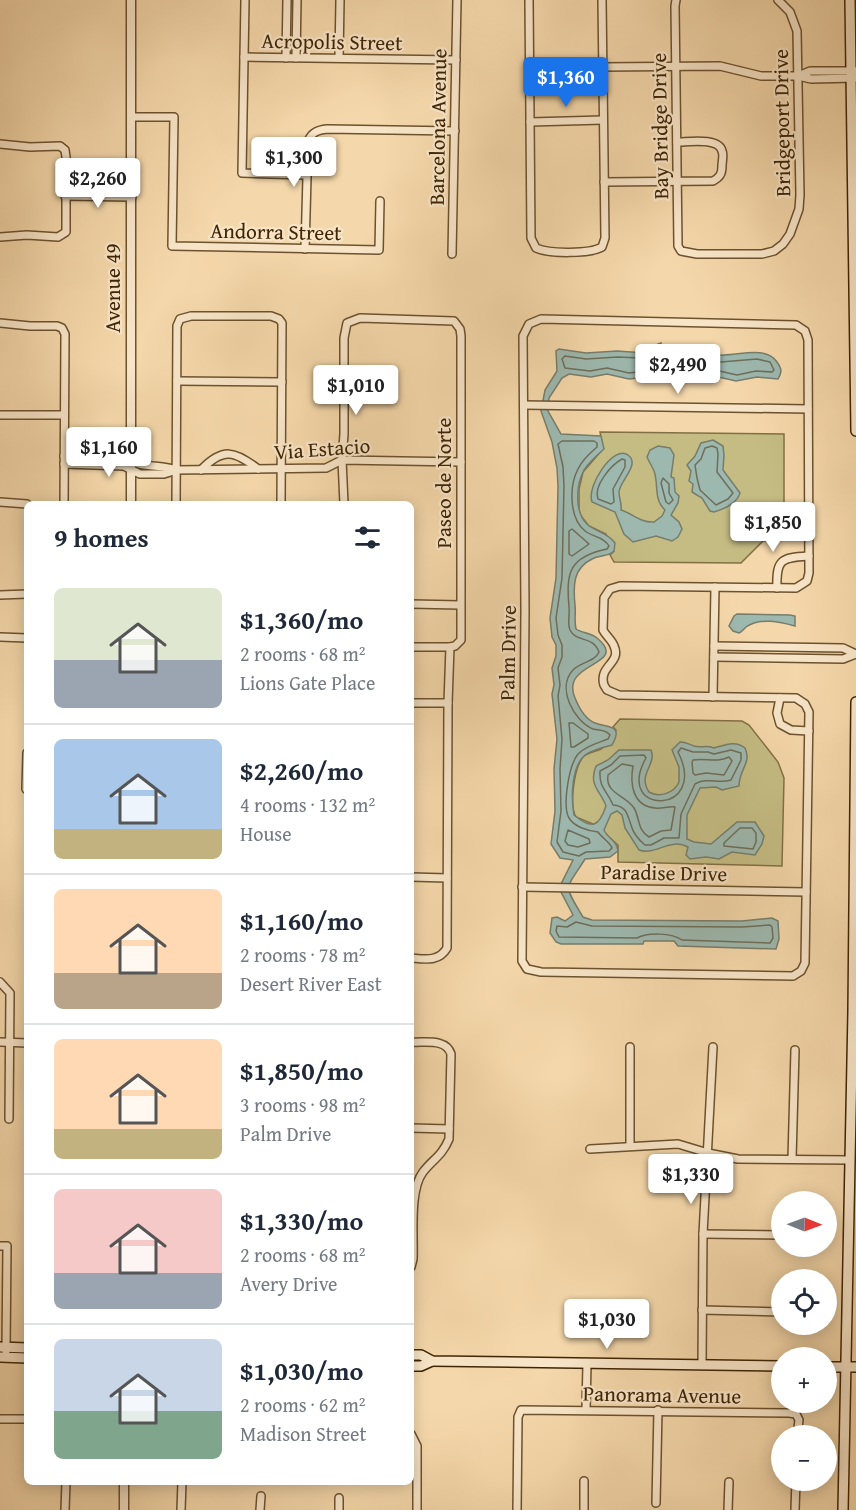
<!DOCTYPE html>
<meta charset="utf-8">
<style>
:root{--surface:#fff;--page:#f6f6f7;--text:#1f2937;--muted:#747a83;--line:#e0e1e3;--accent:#1a73e8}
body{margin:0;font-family:"Gentium Book Plus",serif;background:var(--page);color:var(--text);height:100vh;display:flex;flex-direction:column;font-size:22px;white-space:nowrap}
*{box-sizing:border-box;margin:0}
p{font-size:20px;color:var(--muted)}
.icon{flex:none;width:33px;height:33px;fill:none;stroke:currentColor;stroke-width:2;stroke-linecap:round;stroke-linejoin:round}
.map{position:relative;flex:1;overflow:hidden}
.details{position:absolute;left:24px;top:501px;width:390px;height:984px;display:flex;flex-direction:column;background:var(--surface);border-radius:9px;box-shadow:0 3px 15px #0003}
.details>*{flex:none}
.needle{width:39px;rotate:91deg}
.fabs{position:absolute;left:771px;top:1191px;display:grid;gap:12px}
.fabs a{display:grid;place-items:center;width:66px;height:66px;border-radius:50%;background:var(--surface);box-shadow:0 3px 15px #0003;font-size:30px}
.price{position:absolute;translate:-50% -51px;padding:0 14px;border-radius:6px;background:#fff;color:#222;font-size:20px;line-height:39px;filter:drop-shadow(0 2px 3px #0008)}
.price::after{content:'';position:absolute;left:50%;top:36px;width:18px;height:14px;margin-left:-9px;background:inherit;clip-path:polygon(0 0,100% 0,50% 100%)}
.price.on{background:var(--accent);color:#fff}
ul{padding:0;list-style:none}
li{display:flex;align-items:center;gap:18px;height:150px;padding:0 30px}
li+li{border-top:2px solid var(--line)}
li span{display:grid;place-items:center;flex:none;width:168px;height:120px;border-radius:9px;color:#555}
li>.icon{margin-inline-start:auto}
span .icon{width:72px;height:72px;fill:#fffc;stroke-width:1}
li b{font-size:26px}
h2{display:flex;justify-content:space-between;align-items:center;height:72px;padding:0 30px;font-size:26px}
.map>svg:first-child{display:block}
</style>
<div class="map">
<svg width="856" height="1510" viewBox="0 0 856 1510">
<rect width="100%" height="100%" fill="#f4d7aa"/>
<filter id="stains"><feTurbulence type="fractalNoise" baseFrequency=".00333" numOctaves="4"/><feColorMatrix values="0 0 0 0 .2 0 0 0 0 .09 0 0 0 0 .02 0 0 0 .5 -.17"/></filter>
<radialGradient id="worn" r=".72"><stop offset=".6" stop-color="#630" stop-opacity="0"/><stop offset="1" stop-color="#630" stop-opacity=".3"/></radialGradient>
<g fill="#c4bc83" stroke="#827044" stroke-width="1.5">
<path d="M600,432L784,434V533L778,539L763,541L741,563L614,562L610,555L614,551L606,534L589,526L581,516L579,510V489L583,472L603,449Z"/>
<path d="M620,719L742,721L749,725L778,762L784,778L782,866L618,862V845L595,825L576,817C569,806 574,768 583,757C588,752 595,752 601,749C607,746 612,736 616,730L613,727Z"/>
</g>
<g fill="#9db8af" stroke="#777d6b" stroke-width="1.5">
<path d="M661,343L663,352C678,357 691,351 705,353C712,353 718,356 724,355C740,355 766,346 777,362C782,369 782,372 778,379L757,377L736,381L714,376L683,379L657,376L629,379L607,374L591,377L569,374L562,378L549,398L548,411L561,434L601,436L604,449C597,455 589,462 584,470C576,485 574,513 588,525C597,532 608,533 615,543L614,551C608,557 600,555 592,559C573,568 573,586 575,605C576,613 574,620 576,629C582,633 591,633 597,638C631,666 559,661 575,698C579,708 585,719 595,723C608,728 624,724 612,745C604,747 592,750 585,755C571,767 571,798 574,815C592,830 599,827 606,806C601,791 588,786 596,766L608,760L619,750H651C657,765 637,774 649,792C660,798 674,793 679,782V767L672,750L680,742C686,742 688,744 694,746C701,748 707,745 714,748C725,745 735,740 745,748C752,763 739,769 739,786L722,790L716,787L700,788L687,815V839L694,842L711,844L737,822H755L764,836L762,844L755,855L732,852L719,859L706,857L690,859L686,855L688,847C670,837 656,856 639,850L625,828L622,815L617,811L611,814L604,830C608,839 617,840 618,851L610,857L585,859C566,890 562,883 583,917L592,920L742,921L772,918L778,921L779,939L776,949L678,946L674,941H644L643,944H561L556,942L550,933L552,918L557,917L565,921L573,915L561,892V884L573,860L560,858L551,844L555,811L554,769L557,739L552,694L554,685L552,668L556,656V645L552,637L550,618L556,578L558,486L557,468L552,442L541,411L545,390L557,371L556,351L559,349L586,353L617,351L660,354L658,344Z"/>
<path d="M713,440L723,446L724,455L723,470L740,493C737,504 724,509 714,512L710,511L702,498L692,492L693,484L689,481L691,471L687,465L695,456L701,443Z"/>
<path d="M658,446L670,448L674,455L671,477L674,478L675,492L679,496L678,503L671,515L679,522L682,529L678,537L672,541L656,536L633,542L624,534L615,512L592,502C586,486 614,444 628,455C641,464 619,482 619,492C619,499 622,503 621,510C632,513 640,523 654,522L662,516L665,510C653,499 659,484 654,471C652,466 649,462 647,457L650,450Z"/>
<path d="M737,614L790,615L795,616V626C781,622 760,617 746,627C744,629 742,632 739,633L733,631L729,626L734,616Z"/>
</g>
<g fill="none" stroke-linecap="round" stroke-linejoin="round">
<g stroke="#6e6e5a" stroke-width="1.5">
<path d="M565,356L586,359L618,357L663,359L673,361L703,358L721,362L757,359L770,362L774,370L772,372L756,371L737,375L715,370L683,373L654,370L629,373L607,368L590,371L565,368L562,359Z"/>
<path d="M562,441H594L597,443V447C590,453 582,460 578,469C569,486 569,518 585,531C593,537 604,537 609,546L607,549C569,557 566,572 569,607C570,615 567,623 570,630C576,643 593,635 599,652C595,662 580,662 573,670C556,688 574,721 593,729C600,731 605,729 610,735L608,739C598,743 585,746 578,754C569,765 562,806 569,818C574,827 589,831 598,832C602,838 610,842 612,848L609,851L586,852L579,856L563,852L557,842L561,811L560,769L562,739L558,696L560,685L558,668L562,657V645L558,635L556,618L562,578L564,486L563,467L558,444Z"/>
<path d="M712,446L717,448L718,454L717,472L733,493L728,499L716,505L700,490L697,478L695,465L701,459L705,448Z"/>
<path d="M622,459L625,460V467L613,489L614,502L611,504L598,499C593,486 611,465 622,459Z"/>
<path d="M663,478L669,484V493L673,500L669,504L666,502L661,483Z"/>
<path d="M572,529L589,544L572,556L569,554V531Z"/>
<path d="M569,723H573L588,734V738L574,747H571Z"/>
<path d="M681,748L693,752H708L714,754L731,750L741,753V760L731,780C719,784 707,777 695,784L681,814L679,838H664L651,845H645C639,840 633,833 631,825C627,813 626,806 613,805C607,790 599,789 600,771L611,765L620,756L644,755L646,758C613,817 710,815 678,752Z"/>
<path d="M729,757L732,761L724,775L706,773L695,775L693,773L692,762L693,760C707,758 716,763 729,757Z"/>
<path d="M622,764L633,766C630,783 632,806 655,808C662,809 668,806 675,807L671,830L661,831L649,837C637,830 640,818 634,808C626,795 605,794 608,775Z"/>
<path d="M740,828H752L756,833V842L753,849L724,846V843Z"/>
<path d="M568,830L589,839L590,843L578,847L568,845L565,841Z"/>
<path d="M576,922L592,926L742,927L770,925L772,927L773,938L770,943L682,940C672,933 648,932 637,938L559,937L556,931L557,926L567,927Z"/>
</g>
<g stroke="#6c522e" stroke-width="10">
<g id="minor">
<path d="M245,0L242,173L306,175"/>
<path d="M529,0L531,238L536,248C549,254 590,254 602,247L605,238L602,0"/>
<path d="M676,0L675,6L678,246L681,251L697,254H762L774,251L783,244L790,234L799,209L800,195L797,31L790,12L778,0"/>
<path d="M244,57L456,60"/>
<path d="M286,58L287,0"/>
<path d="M296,58L297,0"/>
<path d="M339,58L340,0"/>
<path d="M603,67L720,66L761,76H798L811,79L856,78"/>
<path d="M798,76L810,71H856"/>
<path d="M131,117H174L172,246L379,250L380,201"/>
<path d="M530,122L603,120"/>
<path d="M0,144L30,147L60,146L65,150L66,157V232L58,237L27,235L0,237"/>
<path d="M604,182L713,181C720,177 722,174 722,166C722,161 724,155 722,151C719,137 688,142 677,142"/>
<path d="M66,187L132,188"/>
<path d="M65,196L132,197"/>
<path d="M305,249L308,141C312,132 318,130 327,129L455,131"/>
<path d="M452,254L457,0"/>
<path d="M541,319L796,325L805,331L808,340L809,573L807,581L796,588L620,586L610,589L604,598L603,630C606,636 612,640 614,646C622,663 598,666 604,685L607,690L619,695L796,698L805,704L809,712L805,963L801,971L793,976L541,972L527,969L522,961L525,611L523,336L529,324Z"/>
<path d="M0,323L30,326H57L62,328L65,334L64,504"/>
<path d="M177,381L282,382"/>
<path d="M344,389L393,390"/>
<path d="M524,405L808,409"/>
<path d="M0,415H64"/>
<path d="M64,456L124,457C140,469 159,464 177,470"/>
<path d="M64,464L124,466L140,474H164L177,470L326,468L342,460L461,462"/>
<path d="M201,470C223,447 235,451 258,469"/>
<path d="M0,502L27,504"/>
<path d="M176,504L177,326L180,319L191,316H271L279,319L282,323L281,504"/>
<path d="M344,504L342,460L344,434V338L347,323L360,318L454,321L460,329L461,336V640L455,646L450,647H411"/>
<path d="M777,588C776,558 782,558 809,556"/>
<path d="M0,595L27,594"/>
<path d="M411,604L460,605"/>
<path d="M0,637L27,638"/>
<path d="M714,646L843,648L856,654"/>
<path d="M714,657L843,659L856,654"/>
<path d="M713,697L715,587"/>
<path d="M780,698L777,713L780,724L791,730L809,731"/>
<path d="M411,703H448"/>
<path d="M26,789L27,753"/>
<path d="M411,877L447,878"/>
<path d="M522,887L806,892"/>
<path d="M411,958C425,959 439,962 447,948L448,703L450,647"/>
<path d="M0,982L10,993L9,1119"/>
<path d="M0,1042L27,1043"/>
<path d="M411,1042C425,1043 446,1038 451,1054L449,1139C442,1156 433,1159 423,1172C409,1190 414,1236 413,1259L411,1267"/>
<path d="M411,1128L449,1129"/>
<path d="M630,1146V1047"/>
<path d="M590,1149L678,1144L708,1153L738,1159L850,1160"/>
<path d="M792,1159L795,1050"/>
<path d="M703,1234L782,1235"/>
<path d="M1,1246H7L6,1351"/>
<path d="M702,1310L782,1312"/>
<path d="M702,1365L703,1234L713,1047"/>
<path d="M586,1410L587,1363"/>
<path d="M0,1419H27"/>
<path d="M411,1434L417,1446V1510"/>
<path d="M656,1503L658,1410"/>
<path d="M65,1510L66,1482"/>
<path d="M181,1510L182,1482"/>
<path d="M260,1510L261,1496"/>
<path d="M339,1510V1498"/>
<path d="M517,1510L518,1417L521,1410L789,1413L796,1414L799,1420L797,1436"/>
<path d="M584,1510V1481"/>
<path d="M728,1510L729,1482"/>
<path d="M795,1510L796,1480"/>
</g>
</g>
<g stroke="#6c522e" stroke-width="11">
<g id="tertiary">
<path d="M131,504V0"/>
<path d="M124,1510V1482"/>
</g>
</g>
<g stroke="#3f2504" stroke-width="12">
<g id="secondary">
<path d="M850,0L856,431"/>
<path d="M0,1347L27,1348"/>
<path d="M411,1355H421L432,1361L782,1366"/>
<path d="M0,1357L27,1358"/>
<path d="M411,1366H421L432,1361"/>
<path d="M826,1367H856"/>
<path d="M843,1510L853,1011L856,702"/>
</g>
</g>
<use href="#minor" stroke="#f8e5c8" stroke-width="7"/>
<use href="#tertiary" stroke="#f8e5c8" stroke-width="8"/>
<use href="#secondary" stroke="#f8e5c8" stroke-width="9"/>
</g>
<g text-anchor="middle" stroke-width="4.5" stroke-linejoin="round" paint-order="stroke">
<g font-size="21" fill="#3f2504" stroke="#f8e5c8">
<text transform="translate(332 42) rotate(1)" y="7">Acropolis Street</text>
<text transform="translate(782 123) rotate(-91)" y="7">Bridgeport Drive</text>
<text transform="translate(660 126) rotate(-91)" y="7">Bay Bridge Drive</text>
<text transform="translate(438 127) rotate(-89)" y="7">Barcelona Avenue</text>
<text transform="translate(276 232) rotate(1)" y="7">Andorra Street</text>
<text transform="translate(113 288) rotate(-90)" y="7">Avenue 49</text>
<text transform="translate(322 449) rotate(-4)" y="7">Via Estacio</text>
<text transform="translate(444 483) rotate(-90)" y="7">Paseo de Norte</text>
<text transform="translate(508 653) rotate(-89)" y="7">Palm Drive</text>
<text transform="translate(664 873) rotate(1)" y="7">Paradise Drive</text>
<text transform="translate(662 1395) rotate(1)" y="7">Panorama Avenue</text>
</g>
</g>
<rect width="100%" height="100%" filter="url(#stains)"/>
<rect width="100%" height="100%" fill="url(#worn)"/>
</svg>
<div class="fabs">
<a><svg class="needle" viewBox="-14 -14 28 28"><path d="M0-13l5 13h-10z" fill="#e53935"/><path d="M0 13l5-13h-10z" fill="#747a83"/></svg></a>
<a><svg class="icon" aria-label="locate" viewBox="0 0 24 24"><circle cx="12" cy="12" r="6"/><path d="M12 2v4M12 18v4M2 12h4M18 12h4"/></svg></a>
<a>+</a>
<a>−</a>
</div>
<b class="price on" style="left:566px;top:108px">$1,360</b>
<b class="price" style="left:294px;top:188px">$1,300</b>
<b class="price" style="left:98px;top:209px">$2,260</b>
<b class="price" style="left:678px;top:395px">$2,490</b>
<b class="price" style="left:356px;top:416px">$1,010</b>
<b class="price" style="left:109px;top:478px">$1,160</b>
<b class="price" style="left:773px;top:553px">$1,850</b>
<b class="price" style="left:691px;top:1205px">$1,330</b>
<b class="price" style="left:607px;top:1350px">$1,030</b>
<section class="details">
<h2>9 homes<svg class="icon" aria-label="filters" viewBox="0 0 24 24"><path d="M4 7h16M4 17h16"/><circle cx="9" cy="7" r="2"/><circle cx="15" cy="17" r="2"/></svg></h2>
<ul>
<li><span style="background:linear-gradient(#dfe7d0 60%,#9aa5b1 0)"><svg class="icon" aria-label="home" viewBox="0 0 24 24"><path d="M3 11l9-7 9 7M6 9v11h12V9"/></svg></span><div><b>$1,360/mo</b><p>2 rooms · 68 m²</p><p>Lions Gate Place</p></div></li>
<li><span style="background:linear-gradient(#a9c7e8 75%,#c2b280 0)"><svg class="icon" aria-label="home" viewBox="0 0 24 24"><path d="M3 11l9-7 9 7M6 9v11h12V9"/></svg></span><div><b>$2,260/mo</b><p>4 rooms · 132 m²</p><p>House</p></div></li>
<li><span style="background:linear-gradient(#ffd9b3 70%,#b9a48a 0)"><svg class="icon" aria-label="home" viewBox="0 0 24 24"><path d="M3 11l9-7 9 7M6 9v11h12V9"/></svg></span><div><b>$1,160/mo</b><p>2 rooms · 78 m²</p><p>Desert River East</p></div></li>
<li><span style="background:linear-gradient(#ffd9b3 75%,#c2b280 0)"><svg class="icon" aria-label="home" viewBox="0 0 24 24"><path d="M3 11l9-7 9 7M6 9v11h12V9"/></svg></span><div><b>$1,850/mo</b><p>3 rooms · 98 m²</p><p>Palm Drive</p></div></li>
<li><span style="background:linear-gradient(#f6c9c9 70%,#9aa5b1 0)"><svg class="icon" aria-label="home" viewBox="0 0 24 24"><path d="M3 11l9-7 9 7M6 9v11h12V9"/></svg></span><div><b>$1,330/mo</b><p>2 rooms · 68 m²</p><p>Avery Drive</p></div></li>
<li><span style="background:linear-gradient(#c9d6e8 60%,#7fa58c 0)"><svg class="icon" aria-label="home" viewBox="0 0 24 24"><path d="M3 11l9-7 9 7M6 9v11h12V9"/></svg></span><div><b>$1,030/mo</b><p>2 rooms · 62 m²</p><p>Madison Street</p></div></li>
</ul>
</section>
</div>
